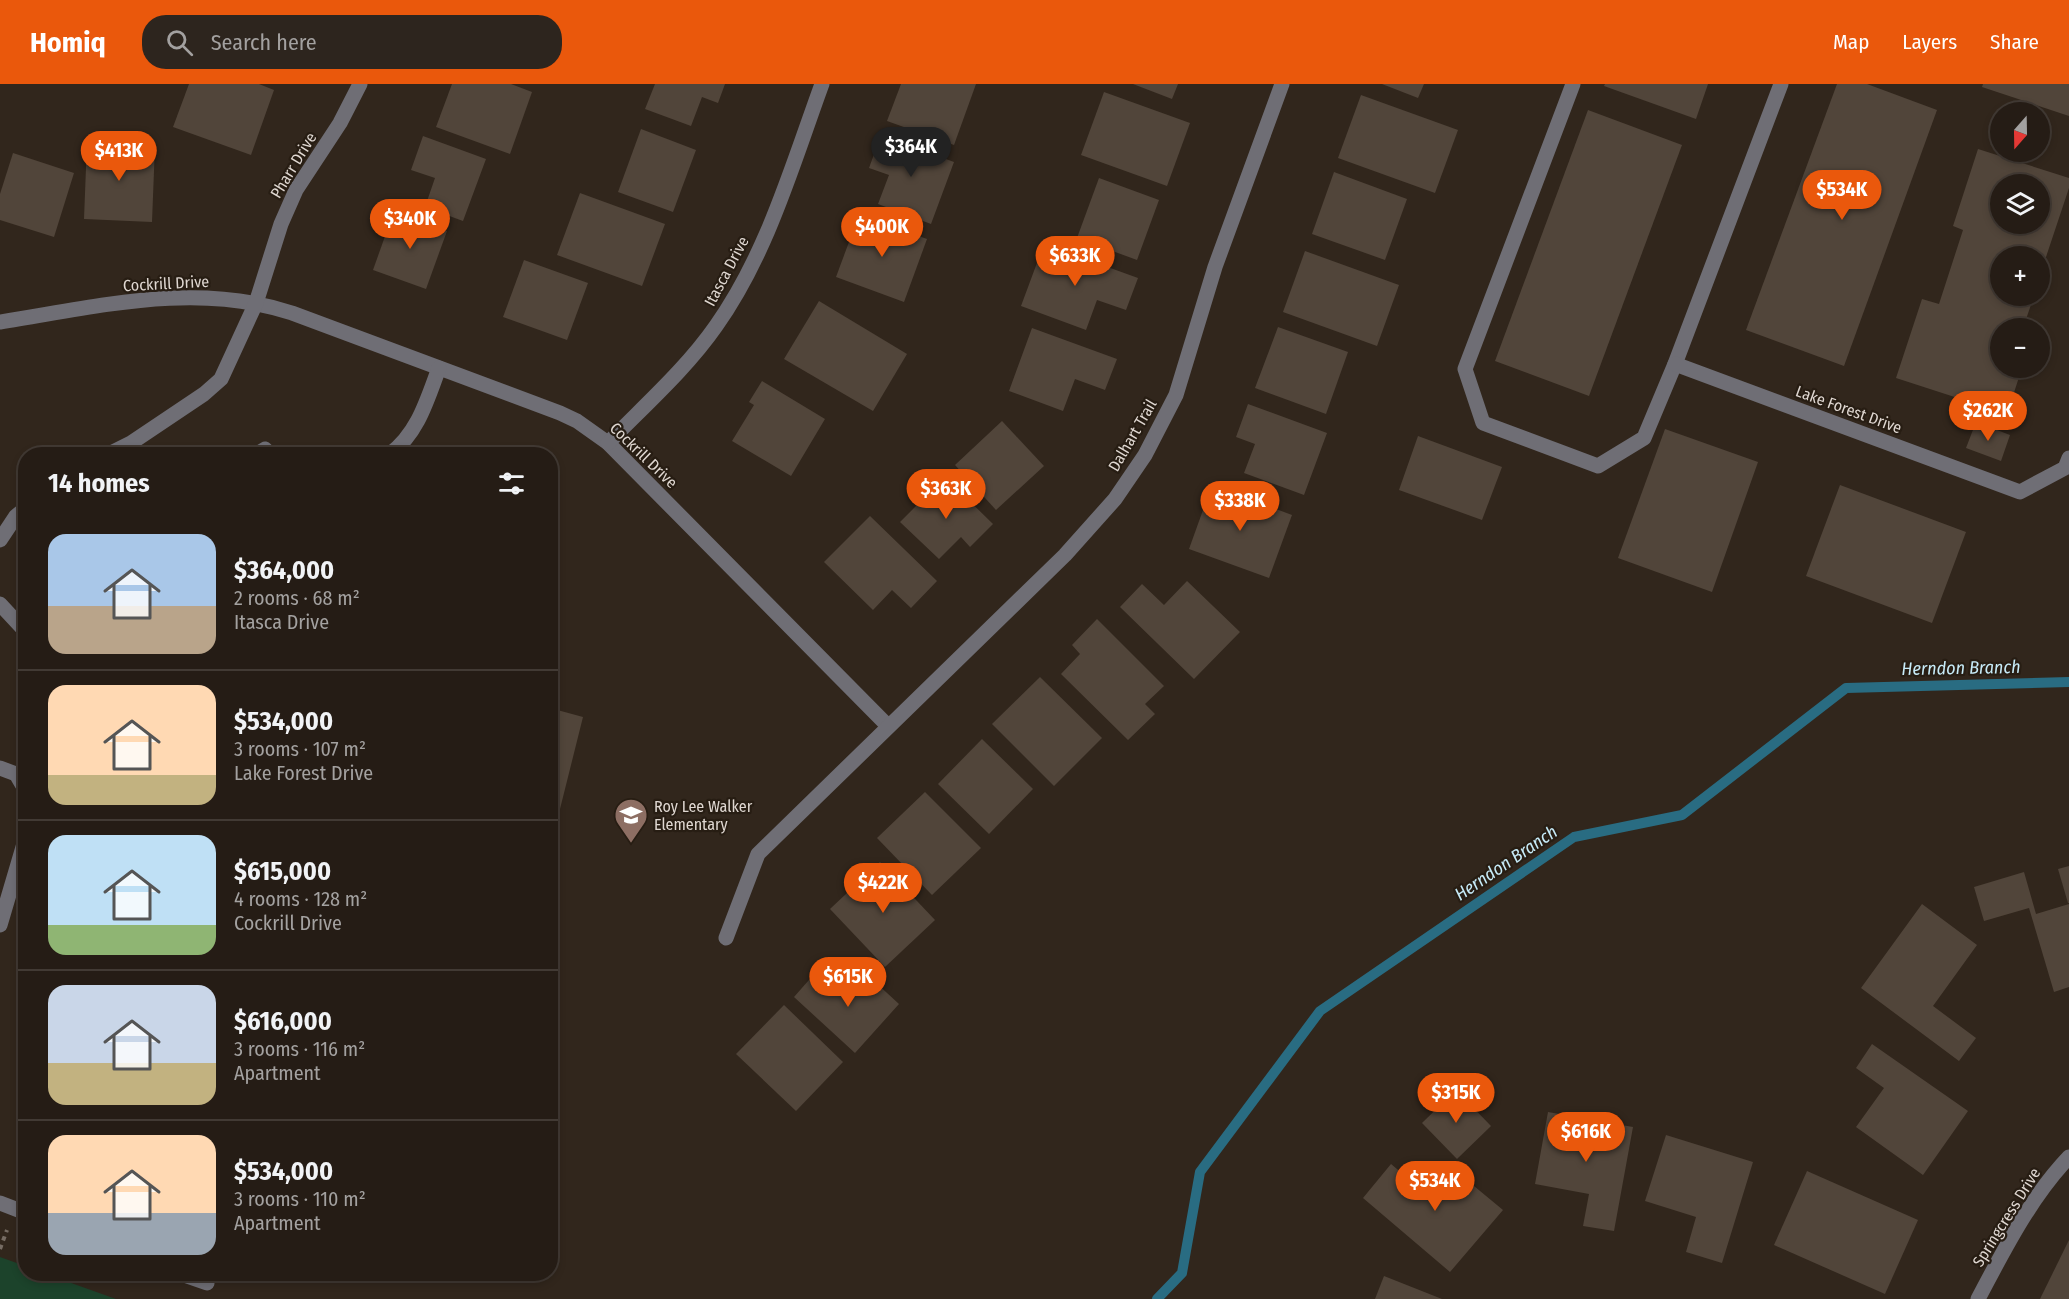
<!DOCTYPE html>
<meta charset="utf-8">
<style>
:root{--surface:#251c15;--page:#2d251e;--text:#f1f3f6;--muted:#a3a1a0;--line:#423a34;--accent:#ea580c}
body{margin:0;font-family:"Fira Sans Condensed",sans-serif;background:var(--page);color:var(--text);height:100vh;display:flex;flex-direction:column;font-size:22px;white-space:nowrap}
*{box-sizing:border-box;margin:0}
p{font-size:20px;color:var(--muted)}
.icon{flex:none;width:33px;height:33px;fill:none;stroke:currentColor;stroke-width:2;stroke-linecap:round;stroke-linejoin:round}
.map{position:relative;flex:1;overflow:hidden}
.sheet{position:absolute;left:18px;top:363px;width:540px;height:834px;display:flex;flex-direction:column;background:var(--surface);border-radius:24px;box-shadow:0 3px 9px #0003,0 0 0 2px var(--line)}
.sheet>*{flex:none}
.needle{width:39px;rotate:200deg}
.buttons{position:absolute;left:1990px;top:18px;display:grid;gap:12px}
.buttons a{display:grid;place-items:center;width:60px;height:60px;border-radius:50%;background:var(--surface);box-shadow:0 3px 9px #0003,0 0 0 2px var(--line);font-size:30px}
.price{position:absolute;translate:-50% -51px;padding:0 14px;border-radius:21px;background:var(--accent);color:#fff;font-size:20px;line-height:39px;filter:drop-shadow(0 2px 3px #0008)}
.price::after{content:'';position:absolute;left:50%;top:36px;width:18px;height:14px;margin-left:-9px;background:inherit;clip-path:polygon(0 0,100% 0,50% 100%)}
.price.current{background:#222;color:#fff}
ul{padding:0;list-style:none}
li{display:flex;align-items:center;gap:18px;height:150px;padding:0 30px}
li+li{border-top:2px solid var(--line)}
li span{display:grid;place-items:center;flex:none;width:168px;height:120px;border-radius:18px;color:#555}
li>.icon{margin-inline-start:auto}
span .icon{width:72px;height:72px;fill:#fffc;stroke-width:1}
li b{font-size:26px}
h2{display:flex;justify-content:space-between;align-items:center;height:72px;padding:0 30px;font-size:26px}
header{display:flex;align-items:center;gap:36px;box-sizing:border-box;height:84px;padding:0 30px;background:var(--accent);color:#fff}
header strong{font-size:28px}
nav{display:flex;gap:33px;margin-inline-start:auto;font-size:21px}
.search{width:420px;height:54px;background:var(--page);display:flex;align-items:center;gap:15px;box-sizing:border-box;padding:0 21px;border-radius:24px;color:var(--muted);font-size:22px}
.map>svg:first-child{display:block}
</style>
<header>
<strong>Homiq</strong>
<div class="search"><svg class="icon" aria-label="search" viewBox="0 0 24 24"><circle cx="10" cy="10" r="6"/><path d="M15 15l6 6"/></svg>Search here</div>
<nav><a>Map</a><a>Layers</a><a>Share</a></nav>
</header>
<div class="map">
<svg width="2069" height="1215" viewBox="0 0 2069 1215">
<rect width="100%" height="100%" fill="#31261c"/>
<path fill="#1c432b" d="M0,1173L25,1182L26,1190H46L116,1215H0Z"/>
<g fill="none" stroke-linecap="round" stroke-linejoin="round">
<path stroke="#296c82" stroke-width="10" d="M1157,1215L1182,1189L1200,1088L1320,927L1574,753L1682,731L1846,604L2069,598"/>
</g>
<g fill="#51453a" fill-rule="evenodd">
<path d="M189,0H259L274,6L251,71L173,43Z"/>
<path d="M452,0H511L532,8L510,70L436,43Z"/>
<path d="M655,0H725L718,19L702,13L691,42L645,25Z"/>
<path d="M901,0H976L954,61L887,37Z"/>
<path d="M1133,0H1178L1172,15Z"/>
<path d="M1382,0H1424L1418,14Z"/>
<path d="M1605,0H1708L1696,35L1604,2Z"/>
<path d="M1837,0H1867L1937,26L1844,282L1746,246Z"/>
<path d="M1983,0H2069V32L1982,3Z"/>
<path d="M1104,8L1190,39L1167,102L1081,71Z"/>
<path d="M1361,11L1458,46L1435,109L1338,74Z"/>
<path d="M1588,26L1682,61L1589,312L1495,277Z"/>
<path d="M641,45L696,66L673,128L618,108Z"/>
<path d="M881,51L954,78L931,140L878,120L889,91L869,84Z"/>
<path d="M423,52L486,75L463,137L425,123L435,94L411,86Z"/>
<path d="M87,58L155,61L152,138L84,135Z"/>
<path d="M1978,65L2069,94V104L2040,191V172H2001V212H2034L2023,244H2001V284H2022L2007,330L1896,294L1922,215L1939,220L1963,146L1953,142ZM2001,100H2040V140H2001Z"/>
<path d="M13,69L74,89L54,153L0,136V110Z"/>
<path d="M1334,88L1407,115L1385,176L1312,150Z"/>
<path d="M1099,94L1159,116L1137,176L1077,154Z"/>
<path d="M580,109L665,140L642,202L557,171Z"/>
<path d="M394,127L447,147L426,205L373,186Z"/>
<path d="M859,131L927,155L904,218L836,193Z"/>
<path d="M1044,160L1138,194L1126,226L1097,216L1086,246L1021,222Z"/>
<path d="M1305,167L1399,201L1377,262L1283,228Z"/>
<path d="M524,176L588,199L567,256L503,233Z"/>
<path d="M819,217L907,270L873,327L784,275Z"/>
<path d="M1278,243L1348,268L1326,330L1255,304Z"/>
<path d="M1032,244L1117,275L1105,306L1075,295L1063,327L1009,307Z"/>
<path d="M762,297L825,335L791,392L732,357L754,321L749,318Z"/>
<path d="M1248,320L1327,349L1304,411L1244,389L1255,360L1236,353Z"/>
<path d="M1002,337L1044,382L996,426L955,381Z"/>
<path d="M1976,338L2010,351L2001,377L1966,364Z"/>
<path d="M1665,345L1758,378L1712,508L1618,474Z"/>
<path d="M1418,352L1502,383L1482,436L1399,406Z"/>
<path d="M945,393L993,440L970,463L961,453L939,475L900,438Z"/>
<path d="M1212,401L1292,431L1269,494L1189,465Z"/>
<path d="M1840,401L1966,448L1932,539L1806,492Z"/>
<path d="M870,432L937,497L911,524L892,506L873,526L824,478Z"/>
<path d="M1187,497L1240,548L1194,595L1120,523L1142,500L1164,521Z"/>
<path d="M1097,535L1164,602L1145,620L1155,630L1128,656L1061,590L1080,570L1072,561Z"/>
<path d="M1040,593L1102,654L1054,702L992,640Z"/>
<path d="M550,624L583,633L556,741L550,740Z"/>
<path d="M982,655L1033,705L989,750L938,700Z"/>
<path d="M925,708L981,764L932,811L877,754Z"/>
<path d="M880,778L935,836L885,883L830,825Z"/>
<path d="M2069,782V819H2068L2058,785Z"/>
<path d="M2024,788L2036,830L2069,820V903L2054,908L2029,824L1984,837L1974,803Z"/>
<path d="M1922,820L1977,861L1933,922L1976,954L1959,977L1861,904Z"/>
<path d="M862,886L899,920L855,969L794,913L816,888L840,910Z"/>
<path d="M784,921L843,978L796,1027L736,970Z"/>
<path d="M1872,960L1968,1027L1923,1091L1856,1043L1884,1004L1856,984Z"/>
<path d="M1456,1006L1491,1042L1457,1075L1422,1039Z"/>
<path d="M1548,1028L1633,1043L1614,1147L1583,1142L1589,1110L1535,1100Z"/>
<path d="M1666,1051L1753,1078L1722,1179L1686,1168L1696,1133L1645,1117Z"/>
<path d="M1445,1078L1503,1126L1450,1188L1363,1114L1391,1080L1422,1106Z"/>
<path d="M1807,1087L1918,1136L1885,1210L1774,1161Z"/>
<path d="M2069,1156V1215H2040Z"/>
<path d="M1384,1192L1442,1215H1375Z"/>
</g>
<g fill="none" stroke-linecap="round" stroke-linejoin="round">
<path stroke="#766c63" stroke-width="4" stroke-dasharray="4.5 4.5" stroke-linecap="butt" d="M0,1165L7,1146"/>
<g stroke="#6f6e75" stroke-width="15">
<path d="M1573,0L1465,285L1483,339L1598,382L1644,354L1675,280L1781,0"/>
<path d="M0,238C97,223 196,197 292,229L560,329L577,337L608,359L888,642"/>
<path d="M1675,280L2020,408L2065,384L2069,374"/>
<path d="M608,359C645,321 686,285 716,242C767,170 792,82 822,0"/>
<path d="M109,370L131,359L204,310L221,295L256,219L281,140L296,106L340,39L360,0"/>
<path d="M257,370L265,365L269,370"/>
<path d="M390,370C418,349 427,316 439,284"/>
<path d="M0,456L16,432L26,424"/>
<path d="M0,520L26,548"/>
<path d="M0,684L16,690L26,707"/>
<path d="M0,841L26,753"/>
<path d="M726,854L758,770L1065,471L1115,415L1145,371L1176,311L1215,183L1282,0"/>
<path d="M0,1119L26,1129"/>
<path d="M181,1190L207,1199"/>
<path d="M1978,1215C2004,1166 2030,1114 2069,1073"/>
</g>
</g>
<defs>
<g id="school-pin" transform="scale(1.725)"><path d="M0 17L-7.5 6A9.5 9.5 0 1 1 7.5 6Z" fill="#8d6e63" stroke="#271d13"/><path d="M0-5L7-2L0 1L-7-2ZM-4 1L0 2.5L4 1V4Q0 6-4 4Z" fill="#fff"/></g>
</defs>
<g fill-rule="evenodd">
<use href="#school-pin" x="631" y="731"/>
</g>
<g text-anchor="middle" stroke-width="4.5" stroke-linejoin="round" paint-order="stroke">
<g font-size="16" fill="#dfd7d1" stroke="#271d13">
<text transform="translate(293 81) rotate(-59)" y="6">Pharr Drive</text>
<text transform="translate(726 187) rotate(-62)" y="6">Itasca Drive</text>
<text transform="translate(166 199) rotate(-3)" y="6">Cockrill Drive</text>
<text transform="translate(1849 325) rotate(20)" y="6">Lake Forest Drive</text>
<text transform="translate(1132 351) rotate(-60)" y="6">Dalhart Trail</text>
<text transform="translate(644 371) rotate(44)" y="6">Cockrill Drive</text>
<text transform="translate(2006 1133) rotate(-58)" y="6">Springcress Drive</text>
</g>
<g font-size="16" fill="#dfd7d1" stroke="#271d13" text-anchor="start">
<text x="654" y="728">Roy Lee Walker<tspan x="654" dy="18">Elementary</tspan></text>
</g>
<g font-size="18" font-style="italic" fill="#c7ebf8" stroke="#271d13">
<text transform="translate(1961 584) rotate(-1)" y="6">Herndon Branch</text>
<text transform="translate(1506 779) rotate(-34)" y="6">Herndon Branch</text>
</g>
</g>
</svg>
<div class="buttons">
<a><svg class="needle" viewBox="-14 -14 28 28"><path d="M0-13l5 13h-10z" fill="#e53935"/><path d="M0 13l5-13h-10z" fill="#a3a1a0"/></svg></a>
<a><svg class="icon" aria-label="layers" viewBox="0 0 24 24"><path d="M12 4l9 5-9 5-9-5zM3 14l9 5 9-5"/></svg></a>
<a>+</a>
<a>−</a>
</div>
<b class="price current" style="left:911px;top:94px">$364K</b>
<b class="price" style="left:119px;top:98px">$413K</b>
<b class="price" style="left:1842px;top:137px">$534K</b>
<b class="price" style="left:410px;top:166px">$340K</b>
<b class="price" style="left:882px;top:174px">$400K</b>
<b class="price" style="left:1075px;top:203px">$633K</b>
<b class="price" style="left:1988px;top:358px">$262K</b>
<b class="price" style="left:946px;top:436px">$363K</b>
<b class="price" style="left:1240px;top:448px">$338K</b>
<b class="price" style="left:883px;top:830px">$422K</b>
<b class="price" style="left:848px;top:924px">$615K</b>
<b class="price" style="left:1456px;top:1040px">$315K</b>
<b class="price" style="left:1586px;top:1079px">$616K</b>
<b class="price" style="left:1435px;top:1128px">$534K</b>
<section class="sheet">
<h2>14 homes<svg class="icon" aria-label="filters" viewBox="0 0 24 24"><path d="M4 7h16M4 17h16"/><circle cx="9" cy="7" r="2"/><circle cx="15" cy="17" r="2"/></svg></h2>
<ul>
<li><span style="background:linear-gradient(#a9c7e8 60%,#b9a48a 0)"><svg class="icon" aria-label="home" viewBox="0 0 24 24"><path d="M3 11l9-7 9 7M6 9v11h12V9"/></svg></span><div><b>$364,000</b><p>2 rooms · 68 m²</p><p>Itasca Drive</p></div></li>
<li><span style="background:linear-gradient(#ffd9b3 75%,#c2b280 0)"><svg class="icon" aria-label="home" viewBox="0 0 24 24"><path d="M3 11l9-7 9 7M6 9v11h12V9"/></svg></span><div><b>$534,000</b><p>3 rooms · 107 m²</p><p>Lake Forest Drive</p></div></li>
<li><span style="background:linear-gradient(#bfe0f5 75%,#8fb573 0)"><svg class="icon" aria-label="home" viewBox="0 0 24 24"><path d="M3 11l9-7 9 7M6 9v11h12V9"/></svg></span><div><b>$615,000</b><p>4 rooms · 128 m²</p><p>Cockrill Drive</p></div></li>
<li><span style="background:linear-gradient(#c9d6e8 65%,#c2b280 0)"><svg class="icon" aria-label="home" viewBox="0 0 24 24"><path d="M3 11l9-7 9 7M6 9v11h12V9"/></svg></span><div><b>$616,000</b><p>3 rooms · 116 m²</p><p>Apartment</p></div></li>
<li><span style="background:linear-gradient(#ffd9b3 65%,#9aa5b1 0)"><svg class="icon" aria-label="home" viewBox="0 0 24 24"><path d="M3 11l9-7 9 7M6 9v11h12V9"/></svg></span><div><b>$534,000</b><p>3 rooms · 110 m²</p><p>Apartment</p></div></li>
</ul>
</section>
</div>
